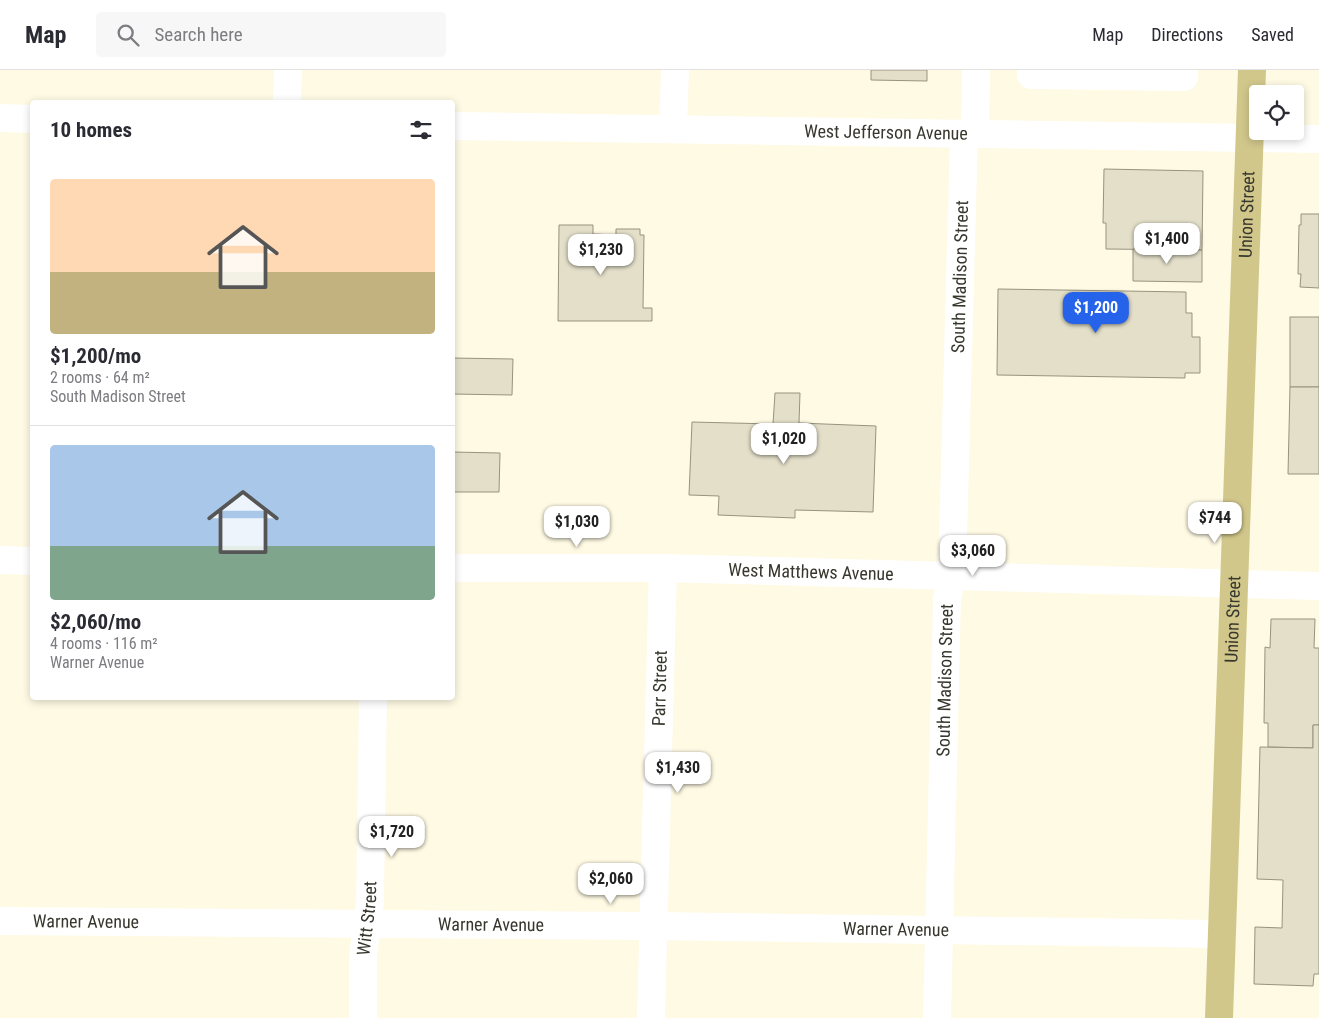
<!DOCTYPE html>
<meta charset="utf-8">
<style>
:root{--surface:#fff;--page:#f7f7f7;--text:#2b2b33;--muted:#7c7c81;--line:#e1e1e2;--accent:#2563eb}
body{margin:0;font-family:"Roboto Condensed",sans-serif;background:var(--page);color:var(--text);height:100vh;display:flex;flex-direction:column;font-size:19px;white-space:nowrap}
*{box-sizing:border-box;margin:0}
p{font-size:16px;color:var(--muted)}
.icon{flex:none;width:28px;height:28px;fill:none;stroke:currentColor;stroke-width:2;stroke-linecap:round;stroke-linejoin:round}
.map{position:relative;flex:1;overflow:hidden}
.side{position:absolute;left:30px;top:30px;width:425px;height:600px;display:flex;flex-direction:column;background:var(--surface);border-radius:5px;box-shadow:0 2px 8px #0003}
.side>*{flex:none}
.fabs{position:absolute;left:1249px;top:15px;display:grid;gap:10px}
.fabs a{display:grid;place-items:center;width:55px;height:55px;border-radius:5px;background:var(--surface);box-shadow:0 2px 8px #0003;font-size:25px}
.price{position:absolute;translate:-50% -42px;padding:0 11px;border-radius:10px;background:#fff;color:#222;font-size:16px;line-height:32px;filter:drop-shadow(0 1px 2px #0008)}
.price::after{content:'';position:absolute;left:50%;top:30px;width:15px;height:11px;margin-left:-8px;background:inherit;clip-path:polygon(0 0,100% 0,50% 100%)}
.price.selected{background:var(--accent);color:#fff}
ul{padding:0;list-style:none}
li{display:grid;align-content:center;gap:10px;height:265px;padding:0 20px}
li+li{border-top:1px solid var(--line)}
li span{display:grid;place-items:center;height:155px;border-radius:5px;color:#555}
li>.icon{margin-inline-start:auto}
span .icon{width:90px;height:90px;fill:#fffc;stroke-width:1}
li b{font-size:21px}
h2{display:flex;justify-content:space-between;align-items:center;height:60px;padding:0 20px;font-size:21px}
header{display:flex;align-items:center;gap:30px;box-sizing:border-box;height:70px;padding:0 25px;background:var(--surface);border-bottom:1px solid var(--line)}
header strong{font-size:24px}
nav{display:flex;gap:28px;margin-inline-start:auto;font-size:18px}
.search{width:350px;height:45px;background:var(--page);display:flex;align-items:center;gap:12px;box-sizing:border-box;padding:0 18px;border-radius:5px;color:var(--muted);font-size:19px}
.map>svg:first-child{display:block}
</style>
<header>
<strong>Map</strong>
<div class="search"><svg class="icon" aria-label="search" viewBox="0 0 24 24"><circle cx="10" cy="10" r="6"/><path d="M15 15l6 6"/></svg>Search here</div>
<nav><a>Map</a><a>Directions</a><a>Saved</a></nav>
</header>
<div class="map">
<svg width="1319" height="948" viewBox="0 0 1319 948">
<rect width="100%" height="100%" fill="#fefae4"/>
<g fill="#e3dfc9" stroke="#97937f">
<path d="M871,0H927V11L871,10Z"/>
<path d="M1104,99L1203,101L1202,180L1106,179V153H1103Z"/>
<path d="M1301,144H1319V218L1300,217L1301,204H1298L1299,155H1301Z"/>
<path d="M559,155H593V164L616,165V159H640V165H644L643,238H652V251H558Z"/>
<path d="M1133,179L1202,180V212L1133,211Z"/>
<path d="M998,219L1186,222V243H1192V267H1200V303H1185V308L997,305Z"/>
<rect x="1290" y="247" width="29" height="70"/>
<path d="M452,288L513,289L512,325L452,324Z"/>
<path d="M1290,317H1319V404H1288Z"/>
<path d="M775,323H800L799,353L876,356L873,442L795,440V448L718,445L719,426L689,425L692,352L773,354Z"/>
<path d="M452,382L500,383L499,422H452Z"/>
<path d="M1271,549H1315L1314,578H1319V655H1313V678L1268,677V653H1264L1265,577L1270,578Z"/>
<path d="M1313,655H1319V904H1314L1313,916L1254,914L1255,857L1282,858L1283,810L1257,809L1260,677L1313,678Z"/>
</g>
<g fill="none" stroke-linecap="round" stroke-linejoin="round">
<g stroke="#fff" stroke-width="28">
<path d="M1031,0V5L1184,7V0"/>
<path d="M287,32L288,0"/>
<path d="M0,48L32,49"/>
<path id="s1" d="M452,56L1319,69"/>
<path d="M673,59L675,0"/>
<path d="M975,64L976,0"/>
<path d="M0,490L32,491"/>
<path id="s2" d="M452,498H663L1319,516"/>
<path id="s3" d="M0,851L653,856L1222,864"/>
<path id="s4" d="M363,948V887L370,831L373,628"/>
<path id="s5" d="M651,948L663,498"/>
<path id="s6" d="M937,948L947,529L952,505L964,64"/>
</g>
<path stroke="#d1c78b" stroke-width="28" id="s7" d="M1219,948L1252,0"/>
</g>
<g text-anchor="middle" stroke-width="5" stroke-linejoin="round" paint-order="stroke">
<g font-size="18" fill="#38372e" stroke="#fff">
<text dy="6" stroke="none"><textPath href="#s1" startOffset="434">West Jefferson Avenue</textPath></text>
<text dy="6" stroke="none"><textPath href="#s7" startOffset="804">Union Street</textPath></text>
<text dy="6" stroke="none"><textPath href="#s6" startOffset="742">South Madison Street</textPath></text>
<text dy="6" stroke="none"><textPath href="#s2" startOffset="359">West Matthews Avenue</textPath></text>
<text dy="6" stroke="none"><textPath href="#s7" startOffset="399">Union Street</textPath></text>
<text dy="6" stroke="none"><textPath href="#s6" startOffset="338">South Madison Street</textPath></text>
<text dy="6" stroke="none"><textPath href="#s5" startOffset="330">Parr Street</textPath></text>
<text dy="6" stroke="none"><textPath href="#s4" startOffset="100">Witt Street</textPath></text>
<text dy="6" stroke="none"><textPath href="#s3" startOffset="86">Warner Avenue</textPath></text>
<text dy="6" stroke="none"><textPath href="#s3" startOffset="491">Warner Avenue</textPath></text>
<text dy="6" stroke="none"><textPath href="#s3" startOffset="896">Warner Avenue</textPath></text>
</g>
</g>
</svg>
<div class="fabs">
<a><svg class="icon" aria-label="locate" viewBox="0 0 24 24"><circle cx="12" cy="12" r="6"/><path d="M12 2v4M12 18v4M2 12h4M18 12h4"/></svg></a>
</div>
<b class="price" style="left:1167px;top:195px">$1,400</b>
<b class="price" style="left:601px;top:206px">$1,230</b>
<b class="price selected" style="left:1096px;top:264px">$1,200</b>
<b class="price" style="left:784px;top:395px">$1,020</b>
<b class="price" style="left:1215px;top:474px">$744</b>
<b class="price" style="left:577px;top:478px">$1,030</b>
<b class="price" style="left:973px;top:507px">$3,060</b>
<b class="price" style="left:678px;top:724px">$1,430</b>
<b class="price" style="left:392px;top:788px">$1,720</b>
<b class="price" style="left:611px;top:835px">$2,060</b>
<section class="side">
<h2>10 homes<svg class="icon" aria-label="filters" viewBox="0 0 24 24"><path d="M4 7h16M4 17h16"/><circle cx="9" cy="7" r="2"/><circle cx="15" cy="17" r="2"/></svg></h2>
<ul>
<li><span style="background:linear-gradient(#ffd9b3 60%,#c2b280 0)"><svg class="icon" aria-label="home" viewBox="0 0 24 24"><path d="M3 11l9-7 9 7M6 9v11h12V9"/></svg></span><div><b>$1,200/mo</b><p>2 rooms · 64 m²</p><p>South Madison Street</p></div></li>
<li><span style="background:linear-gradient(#a9c7e8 65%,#7fa58c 0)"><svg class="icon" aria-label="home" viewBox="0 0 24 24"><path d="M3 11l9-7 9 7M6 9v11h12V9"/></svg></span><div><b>$2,060/mo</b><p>4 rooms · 116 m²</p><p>Warner Avenue</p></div></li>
</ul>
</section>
</div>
